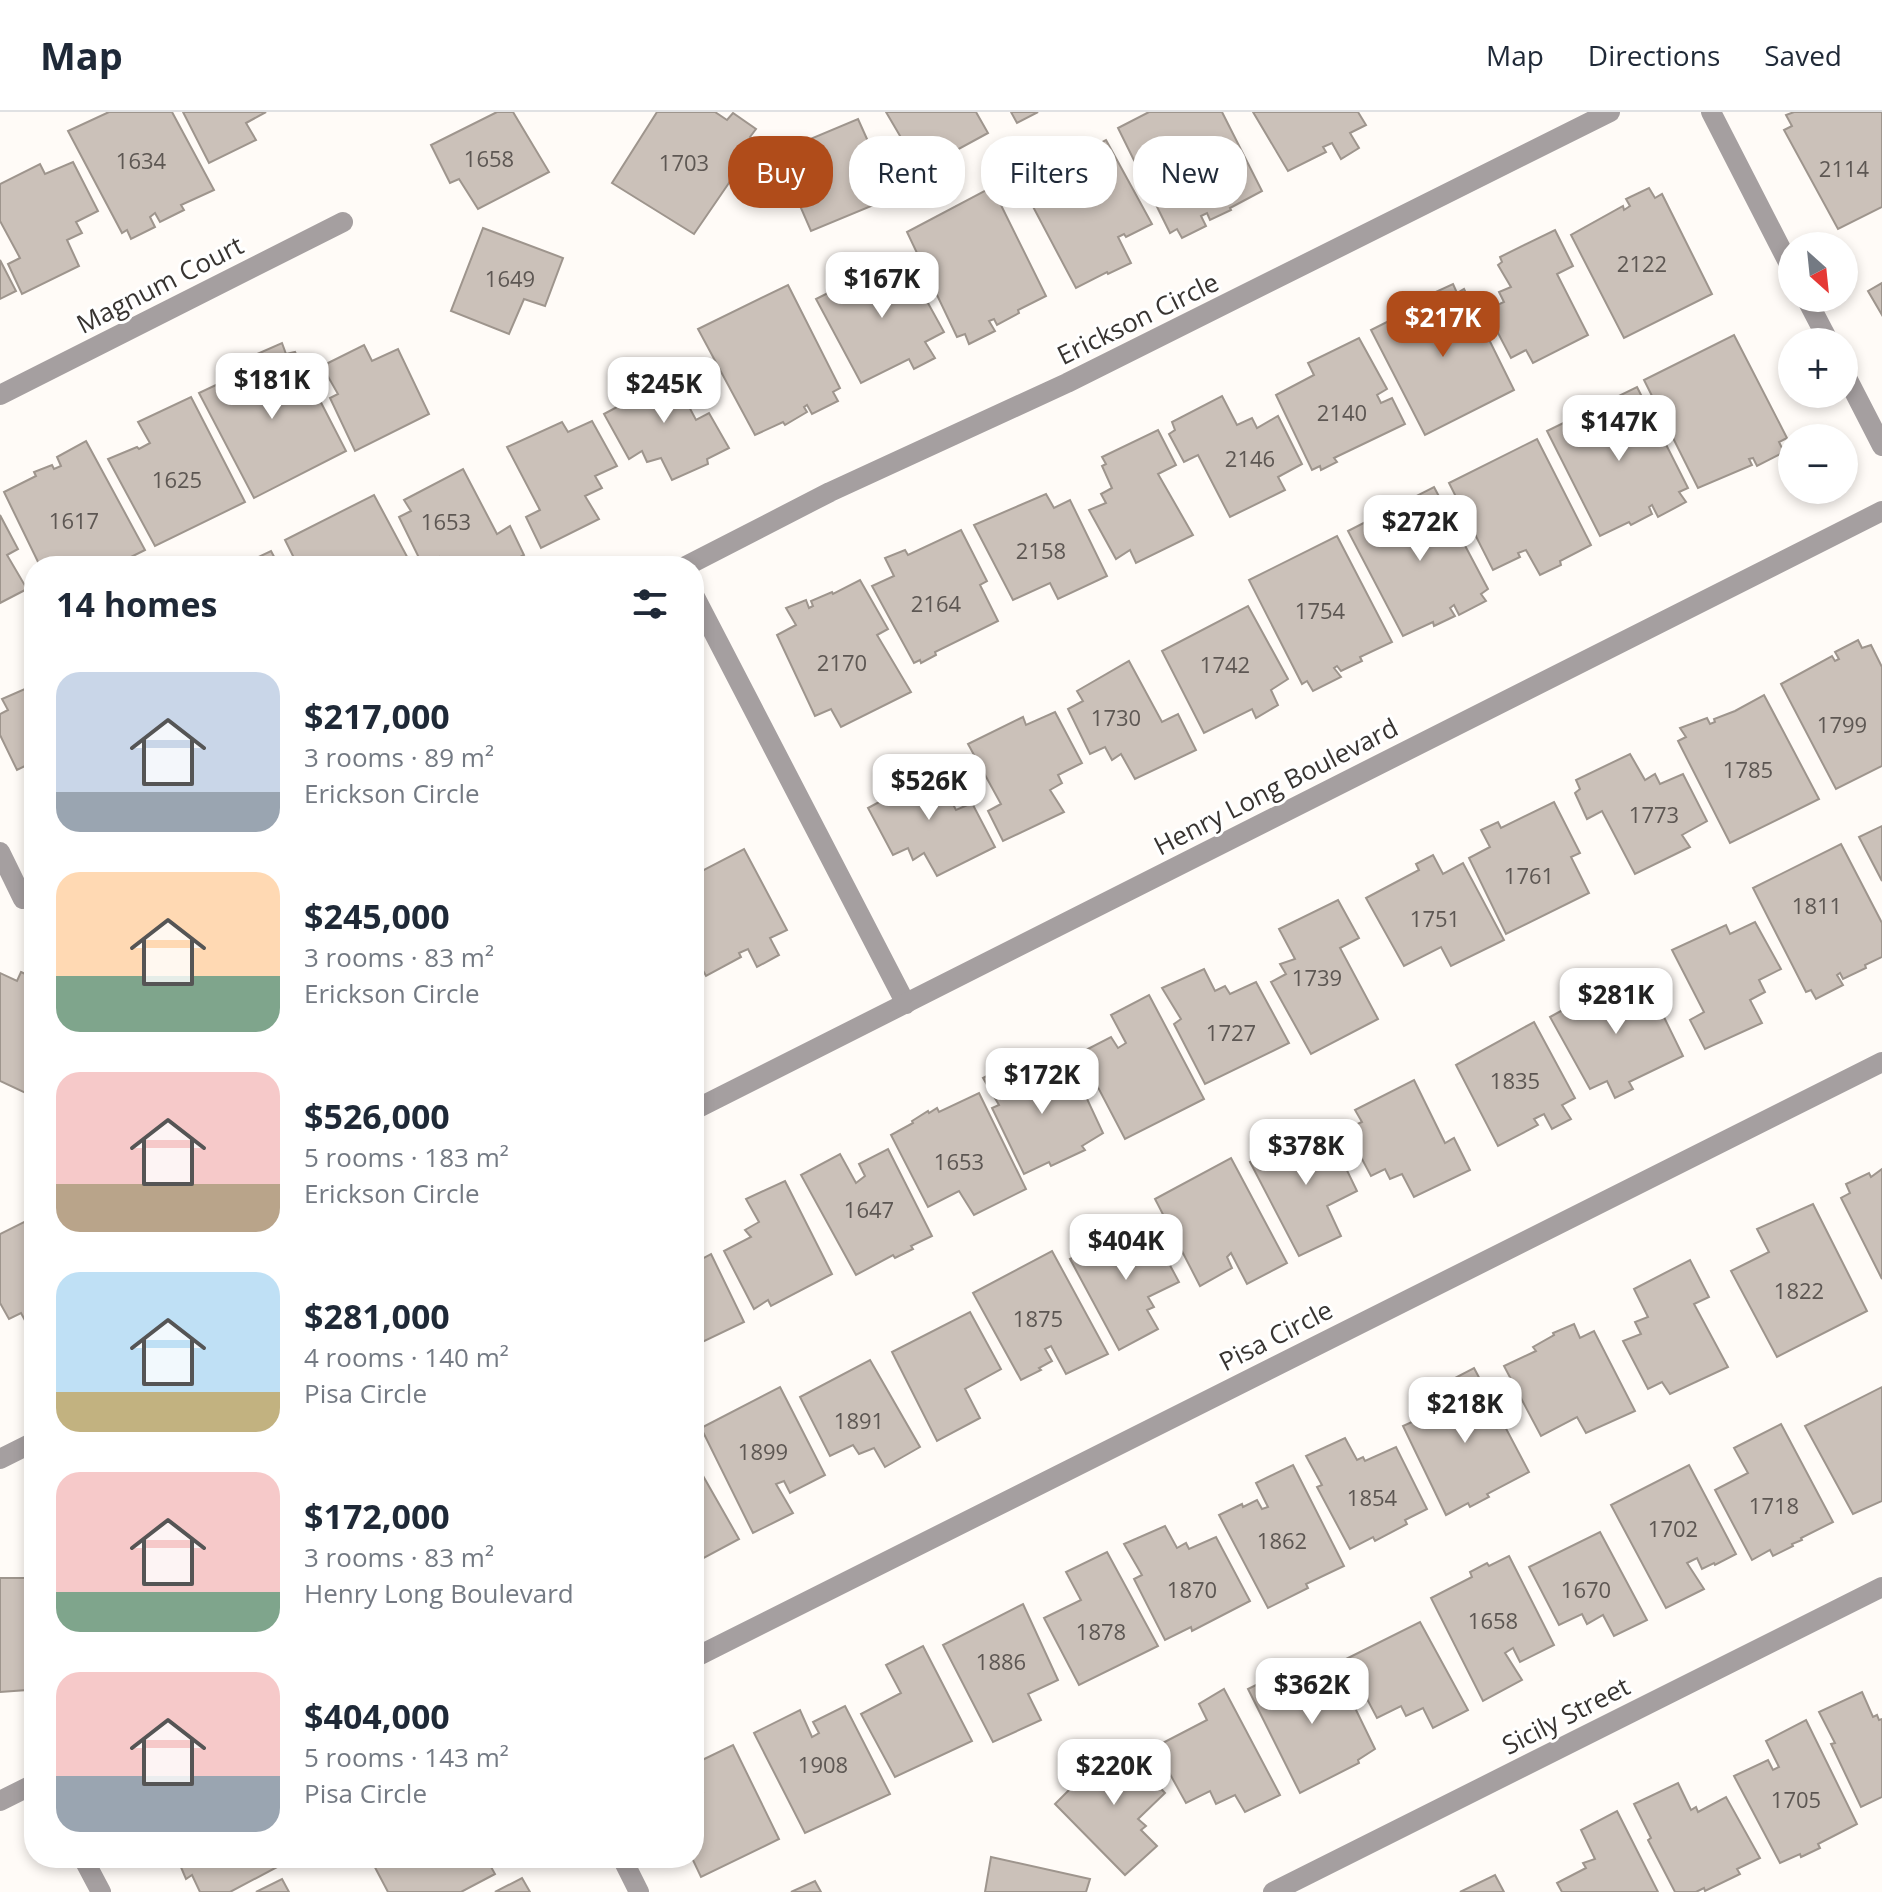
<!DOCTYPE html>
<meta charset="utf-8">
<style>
:root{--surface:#fff;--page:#f2f2f3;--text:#1f2937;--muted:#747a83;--line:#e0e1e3;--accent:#b04c1a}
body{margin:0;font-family:"Open Sans",sans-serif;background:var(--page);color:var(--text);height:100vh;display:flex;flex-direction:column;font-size:30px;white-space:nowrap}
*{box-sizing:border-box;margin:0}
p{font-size:26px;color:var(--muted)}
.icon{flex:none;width:44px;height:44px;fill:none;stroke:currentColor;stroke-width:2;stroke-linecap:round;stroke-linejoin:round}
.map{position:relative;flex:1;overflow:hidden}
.sheet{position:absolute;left:24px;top:444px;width:680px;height:1312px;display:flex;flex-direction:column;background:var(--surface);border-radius:32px;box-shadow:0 4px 12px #0003}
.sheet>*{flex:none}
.guide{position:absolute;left:728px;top:24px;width:760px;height:72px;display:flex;gap:16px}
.needle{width:52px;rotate:153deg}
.fabs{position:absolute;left:1778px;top:120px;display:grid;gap:16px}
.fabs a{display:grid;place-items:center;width:80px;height:80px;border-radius:50%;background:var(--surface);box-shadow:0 4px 12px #0003;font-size:40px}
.price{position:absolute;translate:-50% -68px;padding:0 18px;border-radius:16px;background:#fff;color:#222;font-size:26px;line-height:52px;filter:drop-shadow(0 2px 4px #0008)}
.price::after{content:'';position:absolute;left:50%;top:48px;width:24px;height:18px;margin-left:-12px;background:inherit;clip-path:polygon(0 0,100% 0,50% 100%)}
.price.on{background:var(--accent);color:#fff}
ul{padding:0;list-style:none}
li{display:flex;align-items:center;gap:24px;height:200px;padding:0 32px}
li span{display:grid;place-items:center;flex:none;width:224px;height:160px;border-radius:24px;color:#555}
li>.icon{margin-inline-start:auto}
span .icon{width:96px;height:96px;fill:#fffc;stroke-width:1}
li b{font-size:34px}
h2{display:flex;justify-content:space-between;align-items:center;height:96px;padding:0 32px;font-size:34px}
.pill{padding:0 28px;border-radius:32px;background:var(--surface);box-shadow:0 4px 12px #0003;font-size:28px;line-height:72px}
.pill.on{background:var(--accent);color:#fff}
header{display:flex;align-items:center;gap:48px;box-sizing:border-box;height:112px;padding:0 40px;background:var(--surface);border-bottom:2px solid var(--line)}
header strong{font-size:38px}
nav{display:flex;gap:44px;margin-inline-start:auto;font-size:28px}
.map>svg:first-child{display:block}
</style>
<header>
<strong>Map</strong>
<nav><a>Map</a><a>Directions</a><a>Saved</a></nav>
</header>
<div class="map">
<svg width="1882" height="1780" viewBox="0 0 1882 1780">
<rect width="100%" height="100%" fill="#fffbf7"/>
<g fill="#cbc1b9" stroke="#9e958d" stroke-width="2">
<path d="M109,0H172L214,78L181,93L184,98L160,110L155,101L150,105L155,115L131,127L127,118L122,121L68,19Z"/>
<path d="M183,0H266L246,11L256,28L209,51Z"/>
<path d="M497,0H513L549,60L478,97L459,67L450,71L431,33Z"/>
<path d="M657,0H715L727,8L733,1L756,17L750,25L757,30L694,122L612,71Z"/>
<path d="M886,0H976L988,21L933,51L925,40L913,46Z"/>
<path d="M1011,0H1038L1017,11Z"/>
<path d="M1149,0H1222L1262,79L1230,96L1231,98L1210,108L1207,101L1201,104L1206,114L1182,126L1177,117L1170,121L1118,16Z"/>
<path d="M1253,0H1358L1366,13L1350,21L1359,36L1341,47L1332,31L1323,35L1326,40L1288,59Z"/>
<path d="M1794,0H1882V95L1838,117L1784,18L1792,14L1786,3Z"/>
<path d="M858,7L893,85L811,119L777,41Z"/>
<path d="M1106,28L1152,112L1126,125L1124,122L1118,125L1131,151L1108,162L1107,160L1076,176L1021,72Z"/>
<path d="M73,50L98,99L76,110L82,121L67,128L79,154L22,182L8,152L20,146L0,109V72L40,52L45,62Z"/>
<path d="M992,75L1046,184L1018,198L1019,201L997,213L994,207L989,209L995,219L969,232L965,222L957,225L907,120Z"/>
<path d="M1649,76L1655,86L1662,82L1712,182L1624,226L1571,123L1623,94L1624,98L1630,94L1626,87Z"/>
<path d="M483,116L563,146L545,194L524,187L509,222L451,199Z"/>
<path d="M1555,118L1573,154L1557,162L1588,223L1533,251L1526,238L1511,246L1486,198L1504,190L1499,180L1511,175L1498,153L1502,150L1500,145Z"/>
<path d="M902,144L944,220L925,230L935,246L914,257L909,247L861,271L816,187Z"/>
<path d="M0,148L16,179L0,187Z"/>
<path d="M1882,171V203L1868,179Z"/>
<path d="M1453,172L1457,181L1464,177L1514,278L1425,323L1371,218L1401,203L1400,200L1421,191L1422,193L1430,190L1427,184Z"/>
<path d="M788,173L840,276L833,280L838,289L812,302L807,293L804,295L807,300L785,313L783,310L755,323L698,217Z"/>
<path d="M1734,223L1787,326L1779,330L1784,340L1757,354L1753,346L1749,347L1752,353L1698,376L1644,268Z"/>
<path d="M1359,226L1387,277L1377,283L1381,291L1392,286L1405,312L1334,346L1337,350L1321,358L1320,354L1312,358L1276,283L1314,263L1308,251Z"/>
<path d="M282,231L286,242L295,240L346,339L254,386L199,281L233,265L231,261L253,251L256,255L261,253L255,243Z"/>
<path d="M364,233L372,249L398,237L429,302L355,339L330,286L338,282L322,254Z"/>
<path d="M667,253L696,308L709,301L729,336L707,347L708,352L672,368L661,346L647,350L642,339L629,347L604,302L619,294L614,280Z"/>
<path d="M1637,275L1688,376L1679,380L1686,390L1658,405L1652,393L1649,395L1652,402L1631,413L1629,410L1600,424L1547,319Z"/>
<path d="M1222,284L1237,313L1252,306L1257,316L1278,304L1302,352L1278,365L1285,378L1230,405L1198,343L1184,350L1169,322L1175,318L1172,310Z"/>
<path d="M191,285L245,390L155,434L108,347L137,335L139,337L150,331L138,310Z"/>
<path d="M592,309L617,354L595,364L602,376L585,384L599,407L541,436L526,405L540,398L507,335L562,310L568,320Z"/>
<path d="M1158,318L1176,353L1158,362L1193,423L1136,451L1130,438L1116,447L1089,398L1106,391L1101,382L1112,376L1102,354L1106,352L1102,345Z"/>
<path d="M1537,327L1591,433L1560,449L1561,453L1540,463L1526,438L1518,441L1520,445L1493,458L1449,371Z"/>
<path d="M86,329L145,438L113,454H40L4,380L36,364L34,360L52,353L54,357L61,354L57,345Z"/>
<path d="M463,357L497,422L510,414L524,443L502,454H458L456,450L444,454L439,445L422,452L399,405L411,399L404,388Z"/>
<path d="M1434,375L1488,477L1481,482L1486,489L1459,503L1454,493L1450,496L1455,504L1434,514L1433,510L1403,524L1348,419Z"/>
<path d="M1046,382L1054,396L1070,388L1107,464L1058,487L1050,471L1013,488L974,413Z"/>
<path d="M374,383L412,454H298L285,428Z"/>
<path d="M0,403L18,437L7,443L27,477L0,491Z"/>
<path d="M961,418L987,469L980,473L998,509L935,540L936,543L921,551L920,548L914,551L872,474L894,464L885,446L905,438L908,443Z"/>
<path d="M1337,424L1392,530L1360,545L1362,549L1341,559L1337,554L1334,556L1341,565L1313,579L1307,569L1302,572L1249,468Z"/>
<path d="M271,439L279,454H240Z"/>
<path d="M860,468L888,517L877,523L911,580L841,615L831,597L815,604L777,523L796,513L786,496L806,488L809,496L813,494L811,489L832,480L833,482Z"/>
<path d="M1248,494L1288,567L1271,578L1278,593L1256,606L1252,597L1204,621L1162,539Z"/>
<path d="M1858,528L1862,536L1871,533L1882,555V654L1836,677L1781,572L1832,544L1835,549L1839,547L1835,540Z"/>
<path d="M1129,549L1162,610L1178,602L1196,638L1135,667L1121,642L1112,648L1105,635L1090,642L1068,597L1083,589L1077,579Z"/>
<path d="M34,573V656L31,651L17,658L0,623V602L8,598L2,587Z"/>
<path d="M1764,583L1819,687L1730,731L1678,629L1686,625L1680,616L1707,606L1710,612L1715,610L1714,607L1735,599Z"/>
<path d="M1055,600L1082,651L1058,663L1062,671L1050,678L1064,700L1003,729L988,699L1001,692L968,632L1023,605L1026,613Z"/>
<path d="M1630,642L1645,668L1655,662L1660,672L1683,662L1707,709L1682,723L1690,735L1635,762L1602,699L1587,707L1575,681L1580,677L1576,668Z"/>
<path d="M931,651L956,698L972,691L995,735L937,764L924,741L913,748L908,736L893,743L868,696L883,688L879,677Z"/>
<path d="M1554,690L1580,741L1571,745L1589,781L1506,822L1469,746L1490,735L1481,718L1498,710L1501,716Z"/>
<path d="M1882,714V769L1859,725Z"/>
<path d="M1841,732L1882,811V845L1865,853L1866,856L1843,867L1840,861L1837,863L1843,873L1816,887L1811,878L1806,880L1753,776Z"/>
<path d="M744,737L787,818L770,826L779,843L757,855L748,837L739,841L741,845L706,864L694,842V763Z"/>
<path d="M1433,743L1443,762L1463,751L1504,828L1451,854L1441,835L1404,854L1366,786L1419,758L1416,752Z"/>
<path d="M1338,788L1359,826L1340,836L1378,907L1311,942L1271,870L1286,862L1280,852L1295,847L1279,817Z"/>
<path d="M1755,810L1781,857L1759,868L1765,880L1750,888L1762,911L1705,937L1690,908L1704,900L1672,838L1726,813L1730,822Z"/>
<path d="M1204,857L1215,879L1225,874L1230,882L1256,870L1289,931L1205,972L1174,912L1181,907L1162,876Z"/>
<path d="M21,860L34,866V979L32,984L0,969V861L17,869Z"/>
<path d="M1630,861L1652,904L1661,899L1683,944L1629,970L1633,977L1615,986L1607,969L1590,977L1550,905Z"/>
<path d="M1149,883L1204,987L1125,1027L1080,941L1111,925L1118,936L1126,931L1111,903Z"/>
<path d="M1534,910L1575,986L1562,993L1571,1007L1552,1017L1544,1002L1534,1007L1538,1013L1498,1034L1456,953Z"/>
<path d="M1020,947L1033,970L1043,965L1049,974L1074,959L1103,1021L1082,1034L1085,1038L1051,1054L1049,1050L1024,1062L992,996L999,993L983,966Z"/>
<path d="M1414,968L1445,1031L1454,1026L1470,1058L1414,1085L1402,1062L1390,1067L1385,1057L1371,1064L1346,1017L1362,1010L1355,998Z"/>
<path d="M979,981L1026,1077L974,1103L959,1079L928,1095L891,1023L913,1011L912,1009L928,999L929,1001L937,996L939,1000Z"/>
<path d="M1325,1013L1357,1079L1327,1094L1341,1124L1299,1144L1250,1050Z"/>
<path d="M888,1037L932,1124L911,1134L913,1137L895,1146L893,1143L856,1163L801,1063L840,1042L856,1071L865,1064L859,1052Z"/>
<path d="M1231,1046L1287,1151L1247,1172L1231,1141L1227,1145L1232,1156L1200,1174L1155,1087Z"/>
<path d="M1882,1057V1167L1841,1086L1850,1081L1846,1072L1869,1061L1871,1065Z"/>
<path d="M785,1069L832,1162L771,1194L768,1188L754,1197L724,1139L751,1125L745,1118L759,1110L746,1087Z"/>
<path d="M1813,1092L1867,1199L1777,1245L1731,1159L1769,1140L1757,1117Z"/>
<path d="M34,1105V1212L28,1214L21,1201L9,1207L0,1191V1122Z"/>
<path d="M1146,1109L1179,1170L1148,1185L1154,1195L1147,1198L1158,1217L1119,1238L1070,1147Z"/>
<path d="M1052,1139L1108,1242L1066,1262L1051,1234L1045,1237L1052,1249L1039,1256L1041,1258L1021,1268L973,1181Z"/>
<path d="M711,1142L744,1210L694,1234V1151Z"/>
<path d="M1690,1148L1709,1185L1694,1192L1728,1255L1670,1282L1662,1270L1648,1277L1623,1229L1641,1222L1635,1210L1648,1205L1634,1177Z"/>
<path d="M970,1200L1001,1257L965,1277L980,1306L937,1329L892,1240Z"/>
<path d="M1574,1212L1580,1226L1594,1219L1635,1299L1586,1321L1577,1305L1541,1324L1504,1254L1536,1239L1533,1235L1554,1223L1553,1221Z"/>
<path d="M870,1248L920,1335L885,1355L874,1336L859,1342L853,1333L830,1344L800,1285Z"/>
<path d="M1474,1256L1529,1360L1487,1382L1489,1385L1470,1395L1468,1391L1446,1403L1403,1314L1436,1299L1443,1311L1451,1307L1434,1277Z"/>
<path d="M780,1275L825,1363L790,1381L784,1369L776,1372L793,1401L753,1421L701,1316Z"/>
<path d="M1882,1275V1389L1853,1402L1805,1314Z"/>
<path d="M1781,1312L1833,1410L1801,1426L1802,1428L1792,1432L1793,1434L1773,1444L1770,1438L1752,1448L1715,1378L1748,1361L1734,1336Z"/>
<path d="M1345,1326L1357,1348L1363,1345L1365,1349L1396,1335L1427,1397L1405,1408L1407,1412L1375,1429L1373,1425L1350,1437L1317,1375L1322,1373L1306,1344Z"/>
<path d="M694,1348L739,1427L700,1448L694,1437Z"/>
<path d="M1293,1353L1344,1454L1306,1472L1308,1476L1268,1496L1219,1403L1242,1392L1243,1395L1257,1388L1262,1397L1268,1395L1256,1371Z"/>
<path d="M1689,1353L1736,1442L1715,1453L1714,1451L1702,1457L1697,1446L1687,1451L1704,1477L1666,1496L1611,1393Z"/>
<path d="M1165,1414L1177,1436L1186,1431L1189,1437L1216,1425L1250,1489L1192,1519L1191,1515L1165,1528L1134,1467L1142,1463L1124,1432Z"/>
<path d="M1600,1420L1647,1508L1614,1524L1603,1503L1587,1512L1582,1502L1559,1513L1529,1455Z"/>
<path d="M1107,1440L1158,1534L1079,1573L1044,1506L1081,1488L1066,1460Z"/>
<path d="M1509,1444L1554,1533L1520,1550L1513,1536L1505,1541L1522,1568L1483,1589L1431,1486L1472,1465L1470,1460L1487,1451L1489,1454Z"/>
<path d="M0,1466H27V1578L0,1580Z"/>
<path d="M1023,1492L1058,1568L1028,1582L1041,1608L993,1630L943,1533Z"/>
<path d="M1420,1510L1468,1598L1433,1616L1423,1596L1406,1604L1401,1594L1377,1606L1346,1547Z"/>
<path d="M923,1534L972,1629L895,1665L861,1602L901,1581L886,1553Z"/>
<path d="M1299,1552L1312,1579L1340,1565L1375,1637L1358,1648L1359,1651L1300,1681L1248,1577Z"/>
<path d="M1224,1577L1280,1683L1245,1700L1235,1683L1216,1692L1210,1679L1186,1691L1155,1635L1207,1608L1199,1592Z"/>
<path d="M1862,1580L1873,1605L1877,1603L1879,1608L1882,1607V1685L1861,1695L1831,1632L1835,1631L1819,1600Z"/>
<path d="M845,1594L890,1682L805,1721L754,1621L800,1598L812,1625L819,1621L813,1610Z"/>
<path d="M1806,1608L1857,1712L1818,1732L1820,1736L1801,1745L1800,1742L1780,1751L1734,1664L1768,1648L1773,1658L1779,1655L1766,1629Z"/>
<path d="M1117,1630L1165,1681L1138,1707L1146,1714L1141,1718L1157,1734L1125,1763L1055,1692Z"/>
<path d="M733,1633L779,1727L701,1765L692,1746H694V1686L703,1680L694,1662V1652Z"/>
<path d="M1678,1671L1691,1698L1696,1695L1698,1700L1726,1685L1760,1746L1737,1757L1740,1762L1705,1779L1704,1776L1696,1780H1675L1648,1728L1651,1726L1634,1692Z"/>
<path d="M1617,1699L1658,1780H1562L1557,1771L1586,1756L1583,1751L1595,1747L1581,1718Z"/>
<path d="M991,1745L1090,1767L1086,1780H985Z"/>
<path d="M177,1746H275L279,1754L230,1780H200L192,1763L186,1767Z"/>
<path d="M370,1746H486L495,1762L461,1780H388Z"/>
<path d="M1495,1763L1504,1780H1460Z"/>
<path d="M522,1766L530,1780H495Z"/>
<path d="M282,1767L289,1780H256Z"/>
<path d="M815,1769L821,1780H791Z"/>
</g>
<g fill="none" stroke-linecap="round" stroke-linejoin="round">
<g stroke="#a59fa0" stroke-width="20">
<path d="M1711,0L1792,158"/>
<path d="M1806,186L1829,230"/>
<path d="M1844,260L1882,334"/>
<path d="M0,283L343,110"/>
<path d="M686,454L830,380L1067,271L1610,0"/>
<path d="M694,483L906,892"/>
<path d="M0,740L23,787L34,781"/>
<path d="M694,998L1882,399"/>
<path d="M0,1347L34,1330"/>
<path d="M694,1546L1882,950"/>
<path d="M0,1689L34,1672"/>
<path d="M83,1746L101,1780"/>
<path d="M622,1746L639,1780"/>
<path d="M1273,1780L1882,1475"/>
</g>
</g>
<g text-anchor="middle" stroke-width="6" stroke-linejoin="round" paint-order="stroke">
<g font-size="22" fill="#5d5753">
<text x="489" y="55">1658</text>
<text x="141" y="57">1634</text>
<text x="684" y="59">1703</text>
<text x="1844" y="65">2114</text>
<text x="1642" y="160">2122</text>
<text x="510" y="175">1649</text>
<text x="1342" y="309">2140</text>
<text x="1250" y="355">2146</text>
<text x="177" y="376">1625</text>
<text x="74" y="417">1617</text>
<text x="446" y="418">1653</text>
<text x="1041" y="447">2158</text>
<text x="936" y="500">2164</text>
<text x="1320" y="507">1754</text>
<text x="842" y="559">2170</text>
<text x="1225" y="561">1742</text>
<text x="1116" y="614">1730</text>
<text x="1842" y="621">1799</text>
<text x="1748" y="666">1785</text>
<text x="1654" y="711">1773</text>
<text x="1529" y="772">1761</text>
<text x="1817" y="802">1811</text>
<text x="1435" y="815">1751</text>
<text x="1317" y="874">1739</text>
<text x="1231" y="929">1727</text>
<text x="1515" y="977">1835</text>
<text x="959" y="1058">1653</text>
<text x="869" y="1106">1647</text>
<text x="1799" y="1187">1822</text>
<text x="1038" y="1215">1875</text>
<text x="859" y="1317">1891</text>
<text x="763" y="1348">1899</text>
<text x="1372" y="1394">1854</text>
<text x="1774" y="1402">1718</text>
<text x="1673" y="1425">1702</text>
<text x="1282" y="1437">1862</text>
<text x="1192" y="1486">1870</text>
<text x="1586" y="1486">1670</text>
<text x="1493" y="1517">1658</text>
<text x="1101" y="1528">1878</text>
<text x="1001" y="1558">1886</text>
<text x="823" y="1661">1908</text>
<text x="1796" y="1696">1705</text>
</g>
<g font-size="26" fill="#383431" stroke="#fff">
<text transform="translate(160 173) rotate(-27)" y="9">Magnum Court</text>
<text transform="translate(1138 207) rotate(-26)" y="9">Erickson Circle</text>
<text transform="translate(1276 675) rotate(-27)" y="9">Henry Long Boulevard</text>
<text transform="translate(1276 1224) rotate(-27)" y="9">Pisa Circle</text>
<text transform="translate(1566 1604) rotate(-27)" y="9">Sicily Street</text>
</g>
</g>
</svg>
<div class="fabs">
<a><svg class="needle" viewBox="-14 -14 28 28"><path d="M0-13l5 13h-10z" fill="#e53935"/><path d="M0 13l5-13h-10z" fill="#747a83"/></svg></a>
<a>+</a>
<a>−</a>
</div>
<b class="price" style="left:882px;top:208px">$167K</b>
<b class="price on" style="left:1443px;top:247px">$217K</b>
<b class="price" style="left:272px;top:309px">$181K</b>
<b class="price" style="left:664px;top:313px">$245K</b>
<b class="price" style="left:1619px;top:351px">$147K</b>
<b class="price" style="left:1420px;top:451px">$272K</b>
<b class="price" style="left:929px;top:710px">$526K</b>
<b class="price" style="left:1616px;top:924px">$281K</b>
<b class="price" style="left:1042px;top:1004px">$172K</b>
<b class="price" style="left:1306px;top:1075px">$378K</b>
<b class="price" style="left:1126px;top:1170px">$404K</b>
<b class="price" style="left:1465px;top:1333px">$218K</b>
<b class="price" style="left:1312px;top:1614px">$362K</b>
<b class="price" style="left:1114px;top:1695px">$220K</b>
<div class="guide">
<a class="pill on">Buy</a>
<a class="pill">Rent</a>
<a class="pill">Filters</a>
<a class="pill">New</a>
</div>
<section class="sheet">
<h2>14 homes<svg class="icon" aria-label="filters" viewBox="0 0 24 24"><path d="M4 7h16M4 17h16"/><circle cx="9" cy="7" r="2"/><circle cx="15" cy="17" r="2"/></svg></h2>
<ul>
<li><span style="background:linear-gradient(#c9d6e8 75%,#9aa5b1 0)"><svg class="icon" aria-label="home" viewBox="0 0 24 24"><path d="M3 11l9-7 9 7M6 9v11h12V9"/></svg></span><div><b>$217,000</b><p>3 rooms · 89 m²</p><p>Erickson Circle</p></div></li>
<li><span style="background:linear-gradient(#ffd9b3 65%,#7fa58c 0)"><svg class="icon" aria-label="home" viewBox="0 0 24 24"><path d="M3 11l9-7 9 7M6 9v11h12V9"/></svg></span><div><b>$245,000</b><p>3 rooms · 83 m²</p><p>Erickson Circle</p></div></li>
<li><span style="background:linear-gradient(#f6c9c9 70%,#b9a48a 0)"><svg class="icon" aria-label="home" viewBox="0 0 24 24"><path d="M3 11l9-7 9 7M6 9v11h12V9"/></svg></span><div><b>$526,000</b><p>5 rooms · 183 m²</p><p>Erickson Circle</p></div></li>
<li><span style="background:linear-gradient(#bfe0f5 75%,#c2b280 0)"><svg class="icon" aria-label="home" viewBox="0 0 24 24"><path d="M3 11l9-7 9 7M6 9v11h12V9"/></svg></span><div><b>$281,000</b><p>4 rooms · 140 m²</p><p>Pisa Circle</p></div></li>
<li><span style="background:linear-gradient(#f6c9c9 75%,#7fa58c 0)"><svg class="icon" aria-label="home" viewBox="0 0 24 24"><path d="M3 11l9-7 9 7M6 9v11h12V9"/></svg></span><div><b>$172,000</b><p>3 rooms · 83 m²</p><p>Henry Long Boulevard</p></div></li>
<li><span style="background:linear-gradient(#f6c9c9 65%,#9aa5b1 0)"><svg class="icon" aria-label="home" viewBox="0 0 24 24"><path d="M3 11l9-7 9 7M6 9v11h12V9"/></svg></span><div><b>$404,000</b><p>5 rooms · 143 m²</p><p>Pisa Circle</p></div></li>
</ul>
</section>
</div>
